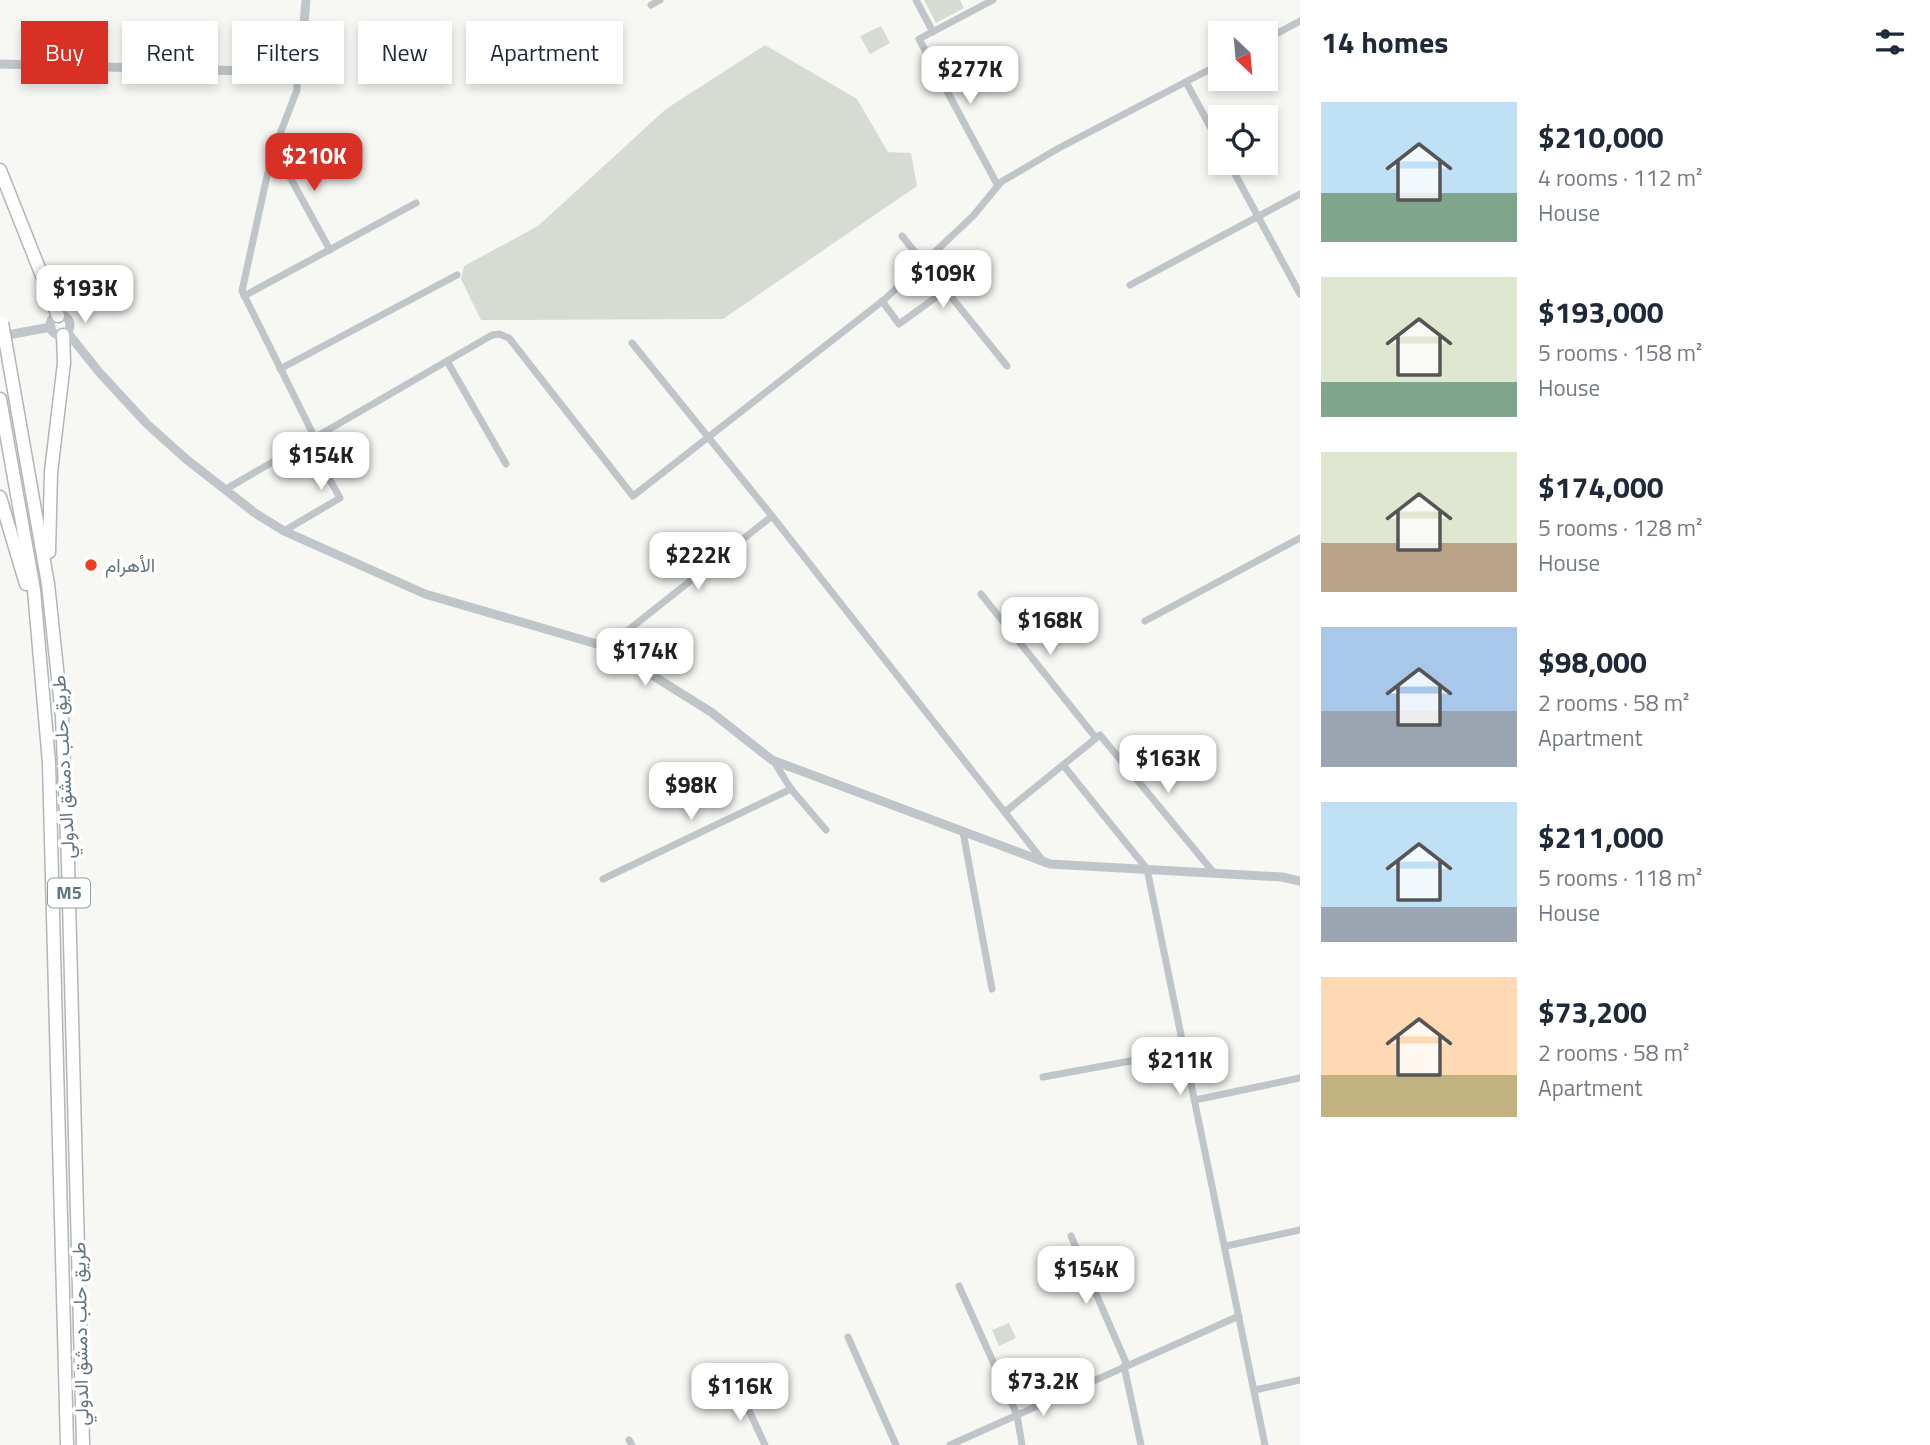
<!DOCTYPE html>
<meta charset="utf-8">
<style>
:root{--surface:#fff;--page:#f2f2f3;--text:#1f2937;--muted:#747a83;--accent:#d93025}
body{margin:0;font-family:"Titillium Web",Vazirmatn,sans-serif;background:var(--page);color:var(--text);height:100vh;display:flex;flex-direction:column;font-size:26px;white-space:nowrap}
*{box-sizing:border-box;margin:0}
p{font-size:23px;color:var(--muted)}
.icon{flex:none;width:38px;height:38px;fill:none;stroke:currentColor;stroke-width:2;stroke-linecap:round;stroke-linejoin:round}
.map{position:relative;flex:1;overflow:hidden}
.drawer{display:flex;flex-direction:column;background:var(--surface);width:630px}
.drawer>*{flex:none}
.guide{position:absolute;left:21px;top:21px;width:665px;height:63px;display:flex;gap:14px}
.needle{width:46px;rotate:154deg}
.buttons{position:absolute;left:1208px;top:21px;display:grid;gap:14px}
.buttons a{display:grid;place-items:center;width:70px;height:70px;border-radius:0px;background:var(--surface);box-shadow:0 4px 10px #0003;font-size:35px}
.price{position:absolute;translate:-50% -60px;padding:0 16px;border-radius:14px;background:#fff;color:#222;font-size:23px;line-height:46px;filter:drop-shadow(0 2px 4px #0008)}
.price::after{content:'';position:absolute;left:50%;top:42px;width:21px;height:16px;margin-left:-10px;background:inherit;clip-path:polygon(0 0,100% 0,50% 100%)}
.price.on{background:var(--accent);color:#fff}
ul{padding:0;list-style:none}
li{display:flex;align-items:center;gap:21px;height:175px;padding:0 21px}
li span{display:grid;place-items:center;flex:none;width:196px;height:140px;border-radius:0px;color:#555}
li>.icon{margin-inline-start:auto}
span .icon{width:84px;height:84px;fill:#fffc;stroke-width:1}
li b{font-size:30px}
h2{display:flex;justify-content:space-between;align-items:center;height:84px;padding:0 21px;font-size:30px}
.chip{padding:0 24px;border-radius:0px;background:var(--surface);box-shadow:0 4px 10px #0003;font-size:24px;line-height:63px}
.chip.on{background:var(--accent);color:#fff}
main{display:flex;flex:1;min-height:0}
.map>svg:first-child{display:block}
</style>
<main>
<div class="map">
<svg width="1300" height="1445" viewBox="0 0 1300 1445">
<rect width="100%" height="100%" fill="#f7f7f4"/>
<g fill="#d7dcd3">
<path d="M924,0H960L964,8L936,23Z"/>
<path d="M881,26L890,43L870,54L860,36Z"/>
<path d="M765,45L857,99L888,152L911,153L917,186L723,319L481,320L461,279L464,266L538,226L666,109Z"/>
<path d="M1009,1323L1016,1338L999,1346L992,1330Z"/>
</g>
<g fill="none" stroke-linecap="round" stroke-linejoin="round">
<g stroke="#b0b6b9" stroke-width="15">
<g id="motorway">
<path d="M0,170L58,316"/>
<path d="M6,345L48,584L62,716L68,862L83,1445"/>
<path d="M0,399L34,590L49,763L67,1445"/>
<path d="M0,497L26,584"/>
<path d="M49,552L51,472L64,363L63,335"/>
</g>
</g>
<g stroke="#bfc5c8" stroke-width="7">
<path d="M916,0L933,32"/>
<path d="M993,0L919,39L998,186"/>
<path d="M651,5L660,0"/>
<path d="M1265,40L1300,21"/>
<path d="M297,66V90L278,139L267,176L242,291L314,436"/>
<path d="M1186,82L1220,145"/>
<path d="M275,150L330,250"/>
<path d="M1229,163L1300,294"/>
<path d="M902,236L1007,366"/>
<path d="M1130,285L1300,194"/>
<path d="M244,296L416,203"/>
<path d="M882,301L899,324L946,290"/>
<path d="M632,343L772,516L1043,861"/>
<path d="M447,361L506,464"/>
<path d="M280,369L457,275"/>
<path d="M226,489L492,335L499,334L509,338L633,496L885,299L973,216L1001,182L1059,148L1220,64"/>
<path d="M284,531L340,498L308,440"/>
<path d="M981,594L1096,738"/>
<path d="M1145,621L1300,538"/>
<path d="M607,647L772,516"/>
<path d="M773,760L791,789L826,830"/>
<path d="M1063,765L1147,869L1265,1445"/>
<path d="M1005,812L1100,735L1214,873"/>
<path d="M963,832L992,989"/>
<path d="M603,879L791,789"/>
<path d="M1043,1077L1185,1051"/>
<path d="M1195,1100L1300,1078"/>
<path d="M1071,1236L1127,1365"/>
<path d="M1226,1246L1300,1230"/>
<path d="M959,1286L1017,1415L1022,1445"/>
<path d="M848,1337L896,1445"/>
<path d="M1124,1366L1141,1445"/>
<path d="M739,1389L765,1445"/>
<path d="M1255,1390L1300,1380"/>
<path d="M629,1440L632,1445"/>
<path d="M950,1445L1239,1316"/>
</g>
<g stroke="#bfc5c8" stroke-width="9">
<path d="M0,64L286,72L297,66L301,59L306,0"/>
<circle cx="60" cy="325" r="10"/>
<path d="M67,332L99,372L147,424L186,459L255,513L284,531L425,594L607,647L711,712L772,760L1050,864L1282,877L1300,881"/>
<path d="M2,336L51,327"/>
</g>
<use href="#motorway" stroke="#fff" stroke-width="12"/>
<g stroke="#b0b6b9" stroke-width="15" stroke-linecap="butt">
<path id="motorway-bridge" d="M2,323L6,345"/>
</g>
<use href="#motorway-bridge" stroke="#fff" stroke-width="12"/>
</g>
<circle fill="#eb3e20" stroke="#fff" stroke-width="2.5" cx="91" cy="565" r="7"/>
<g text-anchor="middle" stroke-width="7" stroke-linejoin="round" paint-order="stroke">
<rect fill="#fff" stroke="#909ea6" stroke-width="2" x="48" y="878.5" width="42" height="29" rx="5"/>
<g font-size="18" font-weight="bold" fill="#617580">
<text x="69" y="899">M5</text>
</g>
<g font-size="19" fill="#617580" stroke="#fff" text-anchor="start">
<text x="105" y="572">الأهرام</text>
</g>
<g font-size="19" fill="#617580" stroke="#fff">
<text transform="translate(63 767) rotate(-93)" y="7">طريق حلب دمشق الدولي</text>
<text transform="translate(80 1334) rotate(-91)" y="7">طريق حلب دمشق الدولي</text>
</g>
</g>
</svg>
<div class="buttons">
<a><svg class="needle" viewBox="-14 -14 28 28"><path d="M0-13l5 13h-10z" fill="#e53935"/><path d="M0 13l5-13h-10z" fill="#747a83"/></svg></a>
<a><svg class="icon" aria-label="locate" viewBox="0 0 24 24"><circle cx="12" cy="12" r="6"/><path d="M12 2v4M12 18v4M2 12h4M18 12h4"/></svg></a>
</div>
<b class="price" style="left:970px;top:106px">$277K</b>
<b class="price on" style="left:314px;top:193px">$210K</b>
<b class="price" style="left:943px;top:310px">$109K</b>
<b class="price" style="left:85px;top:325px">$193K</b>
<b class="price" style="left:321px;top:492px">$154K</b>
<b class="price" style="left:698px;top:592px">$222K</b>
<b class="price" style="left:1050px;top:657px">$168K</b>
<b class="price" style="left:645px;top:688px">$174K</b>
<b class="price" style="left:1168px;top:795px">$163K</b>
<b class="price" style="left:691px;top:822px">$98K</b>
<b class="price" style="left:1180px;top:1097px">$211K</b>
<b class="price" style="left:1086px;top:1306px">$154K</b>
<b class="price" style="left:1043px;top:1418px">$73.2K</b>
<b class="price" style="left:740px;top:1423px">$116K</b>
<div class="guide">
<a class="chip on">Buy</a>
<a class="chip">Rent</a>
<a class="chip">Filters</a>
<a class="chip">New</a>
<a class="chip">Apartment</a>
</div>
</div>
<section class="drawer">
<h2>14 homes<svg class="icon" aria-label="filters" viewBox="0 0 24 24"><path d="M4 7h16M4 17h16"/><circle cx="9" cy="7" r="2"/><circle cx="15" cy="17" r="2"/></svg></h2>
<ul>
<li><span style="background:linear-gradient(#bfe0f5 65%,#7fa58c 0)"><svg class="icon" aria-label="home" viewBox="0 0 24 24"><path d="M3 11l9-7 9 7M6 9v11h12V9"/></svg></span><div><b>$210,000</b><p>4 rooms · 112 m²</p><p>House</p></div></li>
<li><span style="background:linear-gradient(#dfe7d0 75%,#7fa58c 0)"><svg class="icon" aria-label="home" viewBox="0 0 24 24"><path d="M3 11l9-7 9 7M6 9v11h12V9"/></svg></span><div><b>$193,000</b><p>5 rooms · 158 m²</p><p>House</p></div></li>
<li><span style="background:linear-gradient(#dfe7d0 65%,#b9a48a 0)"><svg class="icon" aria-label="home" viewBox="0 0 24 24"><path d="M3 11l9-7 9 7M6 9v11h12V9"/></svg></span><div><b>$174,000</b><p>5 rooms · 128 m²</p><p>House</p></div></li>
<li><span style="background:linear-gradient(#a9c7e8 60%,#9aa5b1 0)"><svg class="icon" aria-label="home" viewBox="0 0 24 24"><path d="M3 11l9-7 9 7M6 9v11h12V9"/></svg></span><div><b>$98,000</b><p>2 rooms · 58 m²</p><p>Apartment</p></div></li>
<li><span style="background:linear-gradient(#bfe0f5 75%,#9aa5b1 0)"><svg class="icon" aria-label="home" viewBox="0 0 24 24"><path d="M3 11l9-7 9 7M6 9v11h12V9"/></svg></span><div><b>$211,000</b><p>5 rooms · 118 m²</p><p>House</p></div></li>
<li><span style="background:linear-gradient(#ffd9b3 70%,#c2b280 0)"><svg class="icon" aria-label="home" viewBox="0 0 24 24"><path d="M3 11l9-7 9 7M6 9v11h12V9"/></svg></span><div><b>$73,200</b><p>2 rooms · 58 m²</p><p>Apartment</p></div></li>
</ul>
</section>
</main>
